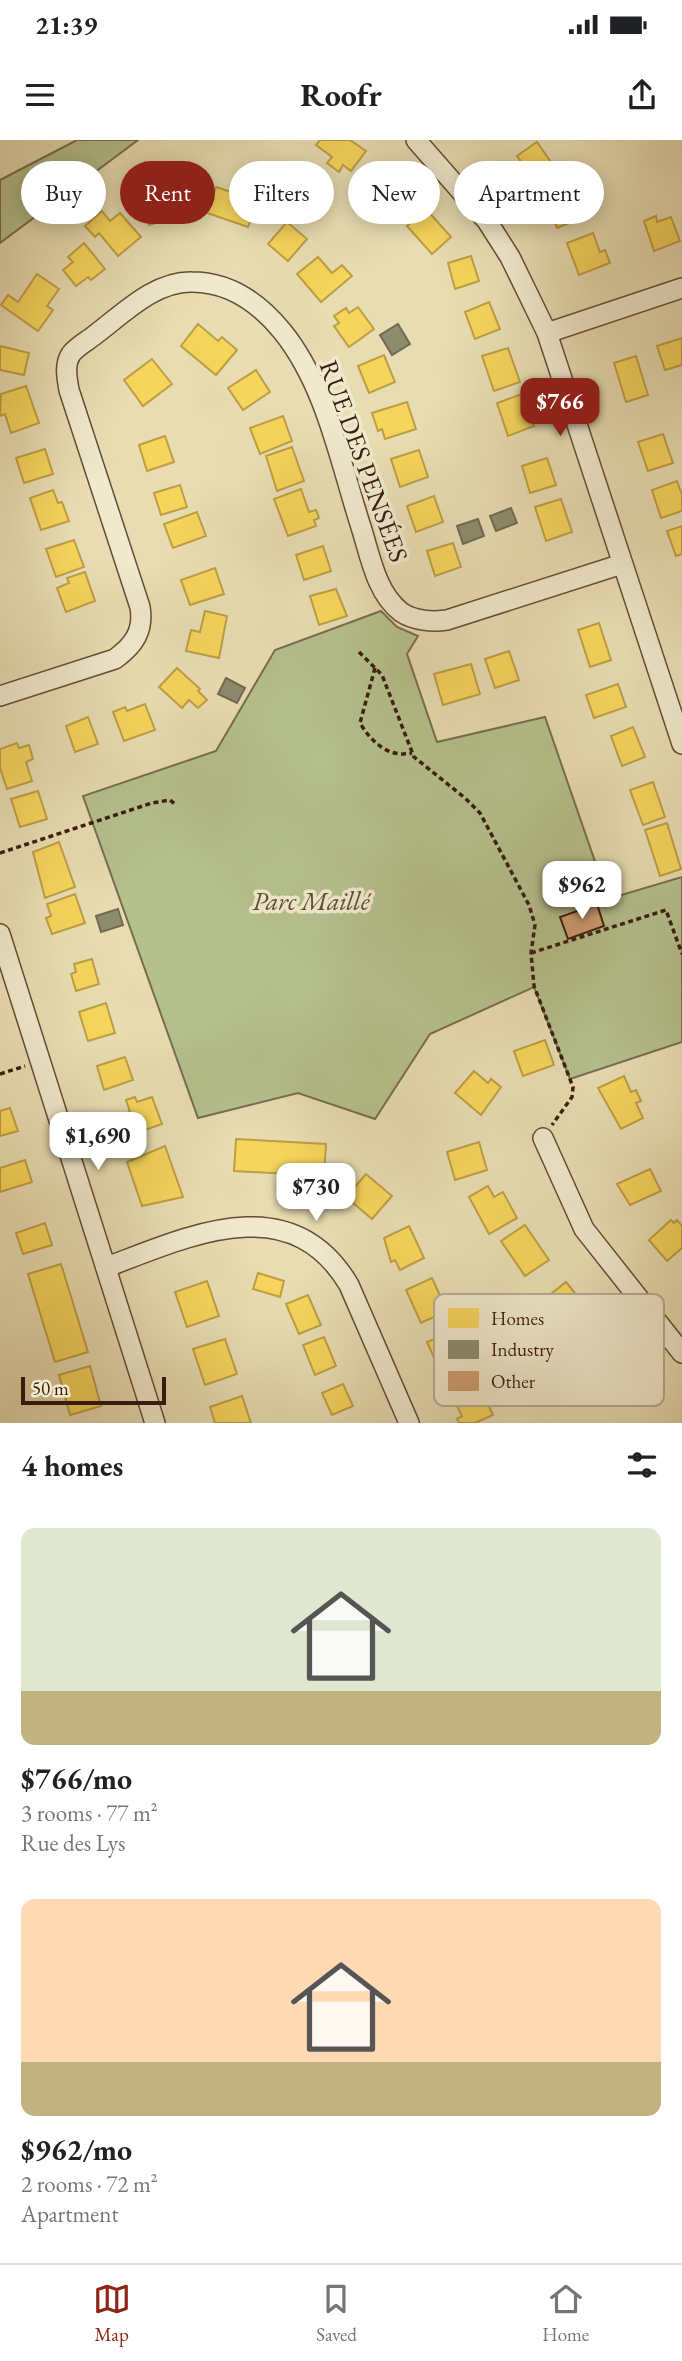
<!DOCTYPE html>
<meta charset="utf-8">
<style>
:root{--surface:#fff;--page:#f2f2f2;--text:#202124;--muted:#757577;--line:#e0e0e0;--accent:#8f2418}
body{margin:0;font-family:"EB Garamond",serif;background:var(--page);color:var(--text);height:100vh;display:flex;flex-direction:column;font-size:26px;white-space:nowrap}
*{box-sizing:border-box;margin:0}
p{font-size:23px;color:var(--muted)}
.icon{flex:none;width:38px;height:38px;fill:none;stroke:currentColor;stroke-width:2;stroke-linecap:round;stroke-linejoin:round}
.map{position:relative;height:1283px;overflow:hidden}
.panel{display:flex;flex-direction:column;background:var(--surface);flex:1}
.panel>*{flex:none}
.banner{position:absolute;left:21px;top:21px;width:640px;height:63px;display:flex;gap:14px}
.scale{position:absolute;left:21px;bottom:18px;width:145px;box-sizing:border-box;padding-left:7px;border:4px solid #3a1c0e;border-top:0;font-size:19px;line-height:24px;white-space:nowrap;color:#3a1c0e;-webkit-text-stroke:5px #f0e9cd;paint-order:stroke}
.price{position:absolute;translate:-50% -60px;padding:0 16px;border-radius:14px;background:#fff;color:#222;font-size:23px;line-height:46px;filter:drop-shadow(0 2px 4px #0008)}
.price::after{content:'';position:absolute;left:50%;top:42px;width:21px;height:16px;margin-left:-10px;background:inherit;clip-path:polygon(0 0,100% 0,50% 100%)}
.price.current{background:var(--accent);color:#fff}
ul{padding:0;list-style:none}
li{display:grid;align-content:center;gap:14px;height:371px;padding:0 21px}
li span{display:grid;place-items:center;height:217px;border-radius:14px;color:#555}
li>.icon{margin-inline-start:auto}
span .icon{width:126px;height:126px;fill:#fffc;stroke-width:1}
li b{font-size:30px}
h2{display:flex;justify-content:space-between;align-items:center;height:84px;padding:0 21px;font-size:30px}
.tag{padding:0 24px;border-radius:32px;background:var(--surface);box-shadow:0 4px 18px #0003;font-size:24px;line-height:63px}
.tag.current{background:var(--accent);color:#fff}
.status{display:flex;justify-content:space-between;align-items:center;height:49px;padding:0 35px;background:var(--surface);direction:ltr}
.status svg{height:19px;fill:currentColor}
header{display:flex;justify-content:space-between;align-items:center;height:91px;padding:0 21px;background:var(--surface);font-size:32px;font-weight:700}
.tabs{display:flex;justify-content:space-around;align-items:center;height:98px;border-top:2px solid var(--line);background:var(--surface);font-size:19px;color:var(--muted)}
.tabs a{display:grid;justify-items:center;gap:4px}
.tabs .current{color:var(--accent)}
.map>svg:first-child{display:block}
</style>
<div class="status"><b>21:39</b><svg viewBox="0 0 49 12"><path d="M0 12V9h3v3zM5 12V6h3v6zM10 12V3h3v9zM15 12V0h3v12zM26 1h20v11H26zM47 4h2v5h-2z"/></svg></div>
<header><svg class="icon" aria-label="menu" viewBox="0 0 24 24"><path d="M4 6h16M4 12h16M4 18h16"/></svg>Roofr<svg class="icon" aria-label="share" viewBox="0 0 24 24"><path d="M12 15V3M7 8l5-5 5 5M5 13v7h14v-7"/></svg></header>
<div class="map">
<svg width="682" height="1283" viewBox="0 0 682 1283">
<rect width="100%" height="100%" fill="#e8ddb2"/>
<filter id="stains"><feTurbulence type="fractalNoise" baseFrequency=".00286" numOctaves="4"/><feColorMatrix values="0 0 0 0 .2 0 0 0 0 .09 0 0 0 0 .02 0 0 0 .5 -.17"/></filter>
<radialGradient id="worn" r=".72"><stop offset=".6" stop-color="#630" stop-opacity="0"/><stop offset="1" stop-color="#630" stop-opacity=".3"/></radialGradient>
<g fill="#b5c18d" stroke="#786e4e" stroke-width="2">
<path d="M77,0H138L0,103V40Z"/>
<path d="M381,471L397,487L418,496L407,514L437,602L545,577L608,759L682,737V902L570,939L534,847L430,894L375,979L298,953L198,978L83,656L216,611L275,510Z"/>
</g>
<g fill="#f6d55c" stroke="#be9e45" stroke-width="2">
<path d="M320,0H350L366,11L351,31L343,25L339,32L327,23L332,17L316,5Z"/>
<path d="M537,2L553,25L533,39L517,16Z"/>
<path d="M382,29L394,41L400,35L409,45L406,49L409,52L390,70L366,44Z"/>
<path d="M568,45L582,78L557,88L544,56Z"/>
<path d="M216,47L258,61L248,87L207,73Z"/>
<path d="M186,48L193,72L149,85L142,61Z"/>
<path d="M426,69L451,97L432,114L407,86Z"/>
<path d="M102,71L110,81L120,73L141,97L118,116L99,93L95,97L85,86Z"/>
<path d="M656,76L657,82L671,77L680,101L654,111L644,81Z"/>
<path d="M287,82L307,99L288,121L268,104Z"/>
<path d="M593,93L600,112L605,110L610,123L579,135L567,103Z"/>
<path d="M84,103L105,129L91,140L88,137L76,146L63,130L73,122L68,117Z"/>
<path d="M471,116L479,141L455,149L448,123Z"/>
<path d="M318,117L332,133L342,125L352,136L321,162L297,134Z"/>
<path d="M37,134L59,149L47,166L53,170L38,191L1,165L8,155L18,162Z"/>
<path d="M489,162L500,189L475,199L465,172Z"/>
<path d="M358,167L374,189L349,207L334,186L339,183L334,176L346,168L349,173Z"/>
<path d="M198,184L218,201L222,197L237,210L216,235L181,206Z"/>
<path d="M682,198V225L665,230L657,206Z"/>
<path d="M0,206L29,213L24,235L0,230Z"/>
<path d="M508,208L520,242L494,251L482,216Z"/>
<path d="M384,215L395,242L369,253L358,226Z"/>
<path d="M636,216L648,255L626,262L614,223Z"/>
<path d="M152,219L172,244L143,266L124,240Z"/>
<path d="M256,230L270,252L243,270L228,248Z"/>
<path d="M26,246L39,283L11,293L5,274L0,276L1,254Z"/>
<path d="M522,254L534,286L508,296L497,263Z"/>
<path d="M407,262L416,289L385,299L382,289L378,291L372,273Z"/>
<path d="M283,276L292,301L260,314L250,288Z"/>
<path d="M663,294L673,323L648,331L638,302Z"/>
<path d="M165,296L174,322L147,331L139,305Z"/>
<path d="M292,307L304,341L277,351L266,316Z"/>
<path d="M45,309L53,334L24,343L16,318Z"/>
<path d="M419,310L428,337L400,347L391,319Z"/>
<path d="M547,318L556,345L530,353L522,326Z"/>
<path d="M677,341L682,355V371L661,378L652,350Z"/>
<path d="M180,345L187,367L161,375L154,353Z"/>
<path d="M301,349L309,372L316,370L319,378L314,380L316,386L288,396L274,359Z"/>
<path d="M53,350L58,363L62,362L69,381L41,390L30,358Z"/>
<path d="M434,356L443,382L416,392L407,366Z"/>
<path d="M561,359L572,392L546,401L535,367Z"/>
<path d="M197,372L206,396L173,408L164,384Z"/>
<path d="M682,386V414L676,416L667,391Z"/>
<path d="M74,400L84,427L56,437L46,409Z"/>
<path d="M453,403L461,427L435,436L427,411Z"/>
<path d="M323,406L331,431L304,440L296,415Z"/>
<path d="M215,428L224,454L190,465L181,440Z"/>
<path d="M85,432L95,461L66,472L57,448L69,443L67,438Z"/>
<path d="M336,449L347,476L319,485L310,456Z"/>
<path d="M205,471L227,476L219,518L186,511L191,490L200,492Z"/>
<path d="M599,483L611,520L590,527L578,490Z"/>
<path d="M509,511L519,540L495,548L485,519Z"/>
<path d="M471,524L480,554L443,565L434,534Z"/>
<path d="M177,528L200,549L198,551L207,560L198,568L189,560L182,568L159,547Z"/>
<path d="M618,544L626,567L594,578L586,555Z"/>
<path d="M145,564L155,590L124,601L113,572L125,567L127,571Z"/>
<path d="M88,577L98,604L75,612L66,586Z"/>
<path d="M633,587L645,617L622,626L611,596Z"/>
<path d="M17,603L19,608L29,605L33,619L26,622L32,641L7,649L0,628V609Z"/>
<path d="M653,642L665,677L643,685L630,650Z"/>
<path d="M38,651L47,679L20,687L11,659Z"/>
<path d="M667,683L681,729L660,736L645,690Z"/>
<path d="M59,702L75,747L45,758L33,712Z"/>
<path d="M75,754L85,783L52,794L46,778L51,776L47,764Z"/>
<path d="M92,819L99,844L76,851L71,834L76,832L74,824Z"/>
<path d="M106,863L115,893L88,901L79,872Z"/>
<path d="M545,900L554,925L523,936L514,911Z"/>
<path d="M125,917L133,940L104,950L97,926Z"/>
<path d="M474,931L488,943L491,939L501,947L481,975L455,953Z"/>
<path d="M624,936L631,952L636,950L641,961L636,963L643,978L621,989L598,948Z"/>
<path d="M135,957L137,962L152,957L162,984L123,998L116,977L130,972L126,960Z"/>
<path d="M10,968L18,991L0,996V971Z"/>
<path d="M236,999L326,1004L324,1036L234,1031Z"/>
<path d="M479,1002L487,1030L455,1040L447,1012Z"/>
<path d="M165,1006L183,1057L142,1066L127,1022Z"/>
<path d="M25,1020L32,1042L0,1052V1028Z"/>
<path d="M650,1029L661,1051L630,1065L617,1044Z"/>
<path d="M366,1034L392,1056L372,1079L346,1057Z"/>
<path d="M488,1046L494,1057L503,1052L517,1078L489,1094L469,1057Z"/>
<path d="M671,1080L674,1083L677,1080L682,1086V1108L667,1121L649,1100Z"/>
<path d="M45,1083L52,1105L23,1114L16,1093Z"/>
<path d="M525,1085L549,1120L525,1136L501,1101Z"/>
<path d="M409,1086L424,1118L400,1130L395,1120L391,1122L384,1098Z"/>
<path d="M61,1124L88,1212L55,1222L28,1134Z"/>
<path d="M258,1133L284,1141L280,1157L253,1149Z"/>
<path d="M432,1138L447,1171L421,1183L406,1150Z"/>
<path d="M207,1141L219,1176L187,1187L175,1152Z"/>
<path d="M566,1142L583,1163L556,1184L551,1177L544,1183L532,1169Z"/>
<path d="M308,1155L321,1185L299,1194L286,1164Z"/>
<path d="M458,1189L472,1222L442,1236L427,1202Z"/>
<path d="M324,1197L336,1226L315,1235L303,1205Z"/>
<path d="M225,1199L237,1234L205,1245L193,1209Z"/>
<path d="M90,1226L101,1266L70,1275L59,1235Z"/>
<path d="M478,1242L493,1275L475,1283H459L457,1279L462,1276L451,1254Z"/>
<path d="M343,1244L353,1266L332,1275L322,1253Z"/>
<path d="M242,1256L251,1283H215L210,1267Z"/>
</g>
<g fill="#8c8c6e" stroke="#736a51" stroke-width="2">
<path d="M398,184L410,204L392,215L380,195Z"/>
<path d="M511,368L517,383L496,391L490,376Z"/>
<path d="M478,379L484,396L463,404L457,386Z"/>
<path d="M226,538L245,548L237,563L218,554Z"/>
<path d="M118,769L123,785L101,792L96,776Z"/>
</g>
<path fill="#d09d71" stroke="#3a1c0e" stroke-width="2" d="M597,764L604,786L568,799L560,777Z"/>
<g fill="none" stroke-linecap="round" stroke-linejoin="round">
<g stroke="#664c37" stroke-width="22">
<g id="minor">
<path d="M416,0L487,81L510,117L547,193L682,604"/>
<path d="M547,193L682,148"/>
<path d="M0,556L115,519C134,505 144,491 140,467L69,250C67,238 64,225 71,214C77,206 89,200 96,194C124,173 155,141 192,142C229,142 259,163 282,191C326,245 340,322 361,387C370,415 376,453 401,472C414,481 433,482 447,480L622,424"/>
<path d="M0,794L155,1283"/>
<path d="M543,998L584,1089L682,1213"/>
<path d="M107,1127C189,1096 291,1047 349,1145L409,1283"/>
</g>
</g>
<g stroke="#3a1c0e" stroke-width="3.5" stroke-dasharray="5 3.5" stroke-linecap="butt">
<path d="M359,512L382,535L414,617L465,658L480,673L529,765L535,785L531,813L534,846L573,947L572,957L552,985"/>
<path d="M375,528L360,583C372,603 389,618 412,613"/>
<path d="M0,713L152,663L170,660L175,664"/>
<path d="M531,813L666,770L682,814"/>
<path d="M0,934L25,926"/>
</g>
<use href="#minor" stroke="#f0e9cd" stroke-width="19"/>
</g>
<g text-anchor="middle" stroke-width="7" stroke-linejoin="round" paint-order="stroke">
<g font-size="26" fill="#3a1c0e" stroke="#f0e9cd">
<text transform="translate(364 321) rotate(70)" y="9">RUE DES PENSÉES</text>
</g>
<g font-size="26" font-style="italic" fill="#5f4e34" stroke="#f0e9cd">
<text x="311" y="770">Parc Maillé</text>
</g>
</g>
<rect x="434" y="1154" width="230" height="112" rx="10" fill="#f0e9cd" stroke="#b9ac94" stroke-width="2"/>
<rect x="448" y="1168" width="31" height="20" fill="#f6d55c"/>
<rect x="448" y="1200" width="31" height="19" fill="#8c8c6e"/>
<rect x="448" y="1231" width="31" height="20" fill="#d09d71"/>
<g font-size="19" fill="#3a1c0e">
<text x="491" y="1185">Homes</text>
<text x="491" y="1216">Industry</text>
<text x="491" y="1248">Other</text>
</g>
<rect width="100%" height="100%" filter="url(#stains)"/>
<rect width="100%" height="100%" fill="url(#worn)"/>
</svg>
<div class="scale">50 m</div>
<b class="price current" style="left:560px;top:298px">$766</b>
<b class="price" style="left:582px;top:781px">$962</b>
<b class="price" style="left:98px;top:1032px">$1,690</b>
<b class="price" style="left:316px;top:1083px">$730</b>
<div class="banner">
<a class="tag">Buy</a>
<a class="tag current">Rent</a>
<a class="tag">Filters</a>
<a class="tag">New</a>
<a class="tag">Apartment</a>
</div>
</div>
<section class="panel">
<h2>4 homes<svg class="icon" aria-label="filters" viewBox="0 0 24 24"><path d="M4 7h16M4 17h16"/><circle cx="9" cy="7" r="2"/><circle cx="15" cy="17" r="2"/></svg></h2>
<ul>
<li><span style="background:linear-gradient(#dfe7d0 75%,#c2b280 0)"><svg class="icon" aria-label="home" viewBox="0 0 24 24"><path d="M3 11l9-7 9 7M6 9v11h12V9"/></svg></span><div><b>$766/mo</b><p>3 rooms · 77 m²</p><p>Rue des Lys</p></div></li>
<li><span style="background:linear-gradient(#ffd9b3 75%,#c2b280 0)"><svg class="icon" aria-label="home" viewBox="0 0 24 24"><path d="M3 11l9-7 9 7M6 9v11h12V9"/></svg></span><div><b>$962/mo</b><p>2 rooms · 72 m²</p><p>Apartment</p></div></li>
</ul>
</section>
<nav class="tabs">
<a class="current"><svg class="icon" aria-label="map" viewBox="0 0 24 24"><path d="M3 6l6-2 6 2 6-2v14l-6 2-6-2-6 2zM9 4v14M15 6v14"/></svg>Map</a>
<a><svg class="icon" aria-label="saved" viewBox="0 0 24 24"><path d="M7 4h10v16l-5-4-5 4z"/></svg>Saved</a>
<a><svg class="icon" aria-label="home" viewBox="0 0 24 24"><path d="M3 11l9-7 9 7M6 9v11h12V9"/></svg>Home</a>
</nav>
